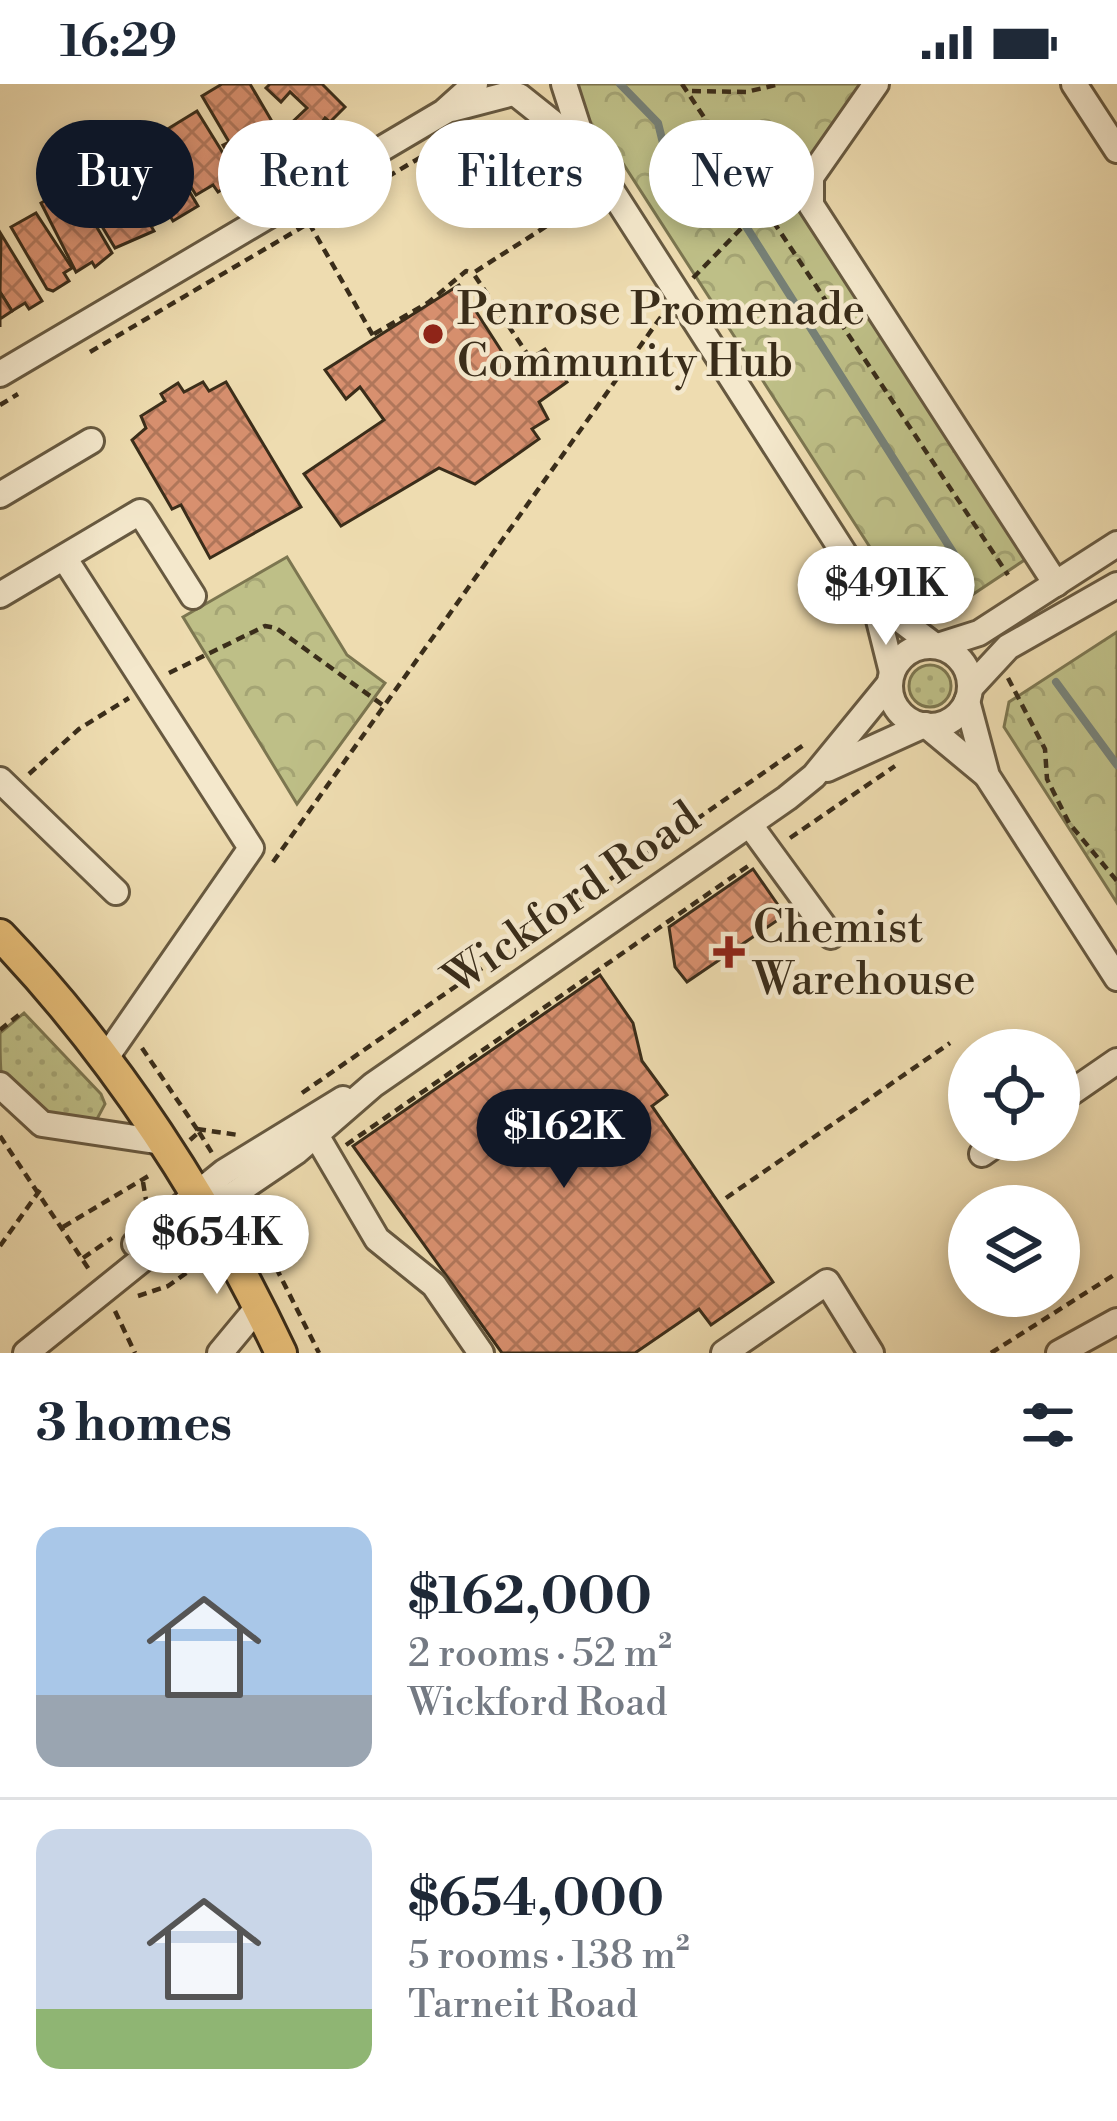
<!DOCTYPE html>
<meta charset="utf-8">
<style>
:root{--surface:#fff;--page:#f2f2f3;--text:#1f2937;--muted:#747a83;--line:#e0e1e3;--accent:#111827}
body{margin:0;font-family:"Libre Bodoni",serif;background:var(--page);color:var(--text);height:100vh;display:flex;flex-direction:column;font-size:45px;white-space:nowrap}
*{box-sizing:border-box;margin:0}
p{font-size:39px;color:var(--muted)}
.icon{flex:none;width:66px;height:66px;fill:none;stroke:currentColor;stroke-width:2;stroke-linecap:round;stroke-linejoin:round}
.map{position:relative;height:1269px;overflow:hidden}
.drawer{display:flex;flex-direction:column;background:var(--surface);flex:1}
.drawer>*{flex:none}
.guide{position:absolute;left:36px;top:36px;width:1047px;height:108px;display:flex;gap:24px}
.buttons{position:absolute;left:948px;top:945px;display:grid;gap:24px}
.buttons a{display:grid;place-items:center;width:132px;height:132px;border-radius:50%;background:var(--surface);box-shadow:0 6px 18px #0003;font-size:60px}
.price{position:absolute;translate:-50% -102px;padding:0 27px;border-radius:42px;background:#fff;color:#222;font-size:39px;line-height:78px;filter:drop-shadow(0 3px 6px #0008)}
.price::after{content:'';position:absolute;left:50%;top:72px;width:36px;height:27px;margin-left:-18px;background:inherit;clip-path:polygon(0 0,100% 0,50% 100%)}
.price.on{background:var(--accent);color:#fff}
ul{padding:0;list-style:none}
li{display:flex;align-items:center;gap:36px;height:300px;padding:0 36px}
li+li{border-top:3px solid var(--line)}
li span{display:grid;place-items:center;flex:none;width:336px;height:240px;border-radius:24px;color:#555}
li>.icon{margin-inline-start:auto}
span .icon{width:144px;height:144px;fill:#fffc;stroke-width:1}
li b{font-size:51px}
h2{display:flex;justify-content:space-between;align-items:center;height:144px;padding:0 36px;font-size:51px}
.chip{padding:0 42px;border-radius:54px;background:var(--surface);box-shadow:0 6px 18px #0003;font-size:42px;line-height:108px}
.chip.on{background:var(--accent);color:#fff}
.status{display:flex;justify-content:space-between;align-items:center;height:84px;padding:0 60px;background:var(--surface);direction:ltr}
.status svg{height:33px;fill:currentColor}
.map>svg:first-child{display:block}
</style>
<div class="status"><b>16:29</b><svg viewBox="0 0 49 12"><path d="M0 12V9h3v3zM5 12V6h3v6zM10 12V3h3v9zM15 12V0h3v12zM26 1h20v11H26zM47 4h2v5h-2z"/></svg></div>
<div class="map">
<svg width="1117" height="1269" viewBox="0 0 1117 1269">
<defs>
<pattern id="grass-dots" width="8" height="8" patternUnits="userSpaceOnUse" patternTransform="scale(3)"><rect width="8" height="8" fill="#bebf87"/><path d="M2 2h.1M6 6h.1" fill="none" stroke="#a4a474" stroke-width="1.8" stroke-linecap="round"/></pattern>
<pattern id="park-crowns" width="20" height="18" patternUnits="userSpaceOnUse" patternTransform="scale(3)"><rect width="20" height="18" fill="#bebf87"/><path d="M2 6a3 3 0 1 1 6 0M12 15a3 3 0 1 1 6 0" fill="none" stroke="#a4a474"/></pattern>
<pattern id="building-cross-hatch" width="8" height="8" patternUnits="userSpaceOnUse" patternTransform="scale(3)"><rect width="8" height="8" fill="#d8906f"/><path d="M0 0l8 8M0 8l8-8" fill="none" stroke="#b0765a"/></pattern>
</defs>
<rect width="100%" height="100%" fill="#eedcb0"/>
<filter id="stains"><feTurbulence type="fractalNoise" baseFrequency=".00167" numOctaves="4"/><feColorMatrix values="0 0 0 0 .2 0 0 0 0 .09 0 0 0 0 .02 0 0 0 .5 -.17"/></filter>
<radialGradient id="worn" r=".72"><stop offset=".6" stop-color="#630" stop-opacity="0"/><stop offset="1" stop-color="#630" stop-opacity=".3"/></radialGradient>
<g fill="url(#grass-dots)" stroke="#7c7650" stroke-width="3">
<circle cx="930" cy="602" r="21"/>
<path d="M24,929L101,1010L105,1020L97,1035C63,1042 15,1022 1,987C0,977 0,960 0,949Z"/>
</g>
<g fill="url(#park-crowns)" stroke="#7c7650" stroke-width="3">
<path d="M573,0H864L803,87L798,118L1026,475L966,515L949,514L912,538L891,512L893,499L604,50L590,43Z"/>
<path d="M287,473L347,571L385,599L297,720L183,533Z"/>
<path d="M1117,548V819L1004,643L1009,618Z"/>
</g>
<g fill="none" stroke-linecap="round" stroke-linejoin="round">
<g stroke="#768178" stroke-width="8">
<path d="M620,0L658,39L666,71L728,114L968,492"/>
<path d="M1056,598L1117,681"/>
</g>
</g>
<g fill="url(#building-cross-hatch)" stroke="#3a2d1a" stroke-width="3">
<path d="M222,0H250L287,63L284,70L269,78L256,75L238,86L223,61L229,58L202,12Z"/>
<path d="M270,0H322L345,23L330,38L325,34L305,63L286,44L307,24L290,8L281,18L266,4Z"/>
<path d="M197,27L239,95L218,108L213,101L196,111L183,90L190,86L166,46Z"/>
<path d="M146,62L157,80L169,73L198,122L173,137L170,132L154,141L122,77Z"/>
<path d="M118,87L154,147L115,164L82,109Z"/>
<path d="M72,101L112,169L95,183L92,178L76,188L41,119Z"/>
<path d="M36,129L72,184L64,189L69,197L53,207L47,205L11,143Z"/>
<path d="M1,150L42,217L29,225L25,219L12,227L0,208Z"/>
<path d="M459,201L513,285L545,265L567,298L539,318L548,335L532,345L539,355L475,400L439,384L341,442L304,390L384,336L360,303L346,315L325,286Z"/>
<path d="M0,208L12,227L0,235V243Z"/>
<path d="M203,298L209,307L226,298L301,423L210,474L181,421L172,425L132,356L146,344L141,332L165,317L161,310L178,299L184,308Z"/>
<path d="M753,785L785,831L687,898L675,883L669,843Z"/>
<path d="M600,891L633,939L642,977L667,1011L652,1022L773,1198L711,1241L699,1225L635,1269H502L353,1062Z"/>
</g>
<g fill="none" stroke-linecap="round" stroke-linejoin="round">
<g stroke="#675940" stroke-width="30">
<g id="minor">
<path d="M564,0L585,65L874,516L892,588"/>
<path d="M876,0L811,93V121L1056,500"/>
<path d="M1074,0L1117,66"/>
<path d="M519,12L583,63"/>
<path d="M452,25L513,9"/>
<path d="M0,290L444,28L475,0"/>
<path d="M0,411L91,357"/>
<path d="M65,475L251,764L105,975"/>
<path d="M0,511L140,428L193,512"/>
<path d="M874,516L935,562"/>
<path d="M938,562L979,549L1117,460"/>
<circle cx="930" cy="602" r="40"/>
<path d="M970,604L1008,563L1117,501"/>
<path d="M967,617L987,692L1117,894"/>
<path d="M926,641L985,690"/>
<path d="M827,685L924,641"/>
<path d="M0,696L116,808"/>
<path d="M750,741L831,852"/>
<path d="M0,1001L42,1040L162,1058"/>
<path d="M1059,1017L1117,977"/>
<path d="M309,1039L377,1155L434,1201L481,1269"/>
<path d="M982,1070L1002,1056"/>
<path d="M135,1160L224,1088L343,1015"/>
<path d="M26,1269L165,1157L297,1067L373,1001L787,714L814,692L890,599"/>
<path d="M220,1269L259,1222"/>
<path d="M724,1269L827,1198L871,1269"/>
<path d="M1059,1269L1117,1237"/>
</g>
</g>
<g stroke="#3a2d1a" stroke-width="36">
<path id="major" d="M0,851C116,972 210,1118 281,1269"/>
</g>
<g stroke="#3a2d1a" stroke-width="4.5" stroke-dasharray="9 6" stroke-linecap="butt">
<path d="M682,0L1008,491"/>
<path d="M692,7L746,8L780,0"/>
<path d="M309,139L375,255"/>
<path d="M693,194L765,120L788,85"/>
<path d="M374,250L429,218L466,187L473,189"/>
<path d="M90,268L462,49"/>
<path d="M530,274L473,189L575,124"/>
<path d="M0,321L18,310"/>
<path d="M169,589L265,542L276,544L384,622"/>
<path d="M1008,594L1045,665L1047,695L1069,739L1117,797"/>
<path d="M29,690L79,645L129,614"/>
<path d="M790,754L895,682"/>
<path d="M273,778L663,230"/>
<path d="M0,946L20,930"/>
<path d="M142,964L199,1048L190,1056"/>
<path d="M302,1009L805,660"/>
<path d="M197,1045L238,1051"/>
<path d="M199,1048L212,1069"/>
<path d="M0,1052L90,1187"/>
<path d="M346,1061L751,780"/>
<path d="M143,1098L147,1122"/>
<path d="M726,1114L950,959"/>
<path d="M249,1130L319,1269"/>
<path d="M63,1143L150,1091"/>
<path d="M246,1149L262,1138L269,1116"/>
<path d="M0,1162L40,1106"/>
<path d="M83,1174L112,1154"/>
<path d="M138,1212L168,1202L206,1175"/>
<path d="M115,1227L135,1269"/>
<path d="M991,1269L1117,1189"/>
</g>
<use href="#minor" stroke="#f4e8cc" stroke-width="24"/>
<use href="#major" stroke="#e7be78" stroke-width="30"/>
</g>
<g fill="#8f2418" stroke="#f4e8cc" stroke-width="4.5">
<circle cx="433" cy="250" r="12"/>
<path d="M723 850h12v12h12v12h-12v12h-12v-12h-12v-12h12z"/>
</g>
<g text-anchor="middle" stroke-width="9" stroke-linejoin="round" paint-order="stroke">
<g font-size="45" fill="#3a2d1a" stroke="#f4e8cc" text-anchor="start">
<text x="457" y="240">Penrose Promenade<tspan x="457" dy="52">Community Hub</tspan></text>
<text x="753" y="858">Chemist<tspan x="753" dy="52">Warehouse</tspan></text>
</g>
<g font-size="45" fill="#3a2d1a" stroke="#f4e8cc">
<text transform="translate(571 813) rotate(-35)" y="16">Wickford Road</text>
</g>
</g>
<rect width="100%" height="100%" filter="url(#stains)"/>
<rect width="100%" height="100%" fill="url(#worn)"/>
</svg>
<div class="buttons">
<a><svg class="icon" aria-label="locate" viewBox="0 0 24 24"><circle cx="12" cy="12" r="6"/><path d="M12 2v4M12 18v4M2 12h4M18 12h4"/></svg></a>
<a><svg class="icon" aria-label="layers" viewBox="0 0 24 24"><path d="M12 4l9 5-9 5-9-5zM3 14l9 5 9-5"/></svg></a>
</div>
<b class="price" style="left:886px;top:564px">$491K</b>
<b class="price on" style="left:564px;top:1107px">$162K</b>
<b class="price" style="left:217px;top:1213px">$654K</b>
<div class="guide">
<a class="chip on">Buy</a>
<a class="chip">Rent</a>
<a class="chip">Filters</a>
<a class="chip">New</a>
</div>
</div>
<section class="drawer">
<h2>3 homes<svg class="icon" aria-label="filters" viewBox="0 0 24 24"><path d="M4 7h16M4 17h16"/><circle cx="9" cy="7" r="2"/><circle cx="15" cy="17" r="2"/></svg></h2>
<ul>
<li><span style="background:linear-gradient(#a9c7e8 70%,#9aa5b1 0)"><svg class="icon" aria-label="home" viewBox="0 0 24 24"><path d="M3 11l9-7 9 7M6 9v11h12V9"/></svg></span><div><b>$162,000</b><p>2 rooms · 52 m²</p><p>Wickford Road</p></div></li>
<li><span style="background:linear-gradient(#c9d6e8 75%,#8fb573 0)"><svg class="icon" aria-label="home" viewBox="0 0 24 24"><path d="M3 11l9-7 9 7M6 9v11h12V9"/></svg></span><div><b>$654,000</b><p>5 rooms · 138 m²</p><p>Tarneit Road</p></div></li>
</ul>
</section>
